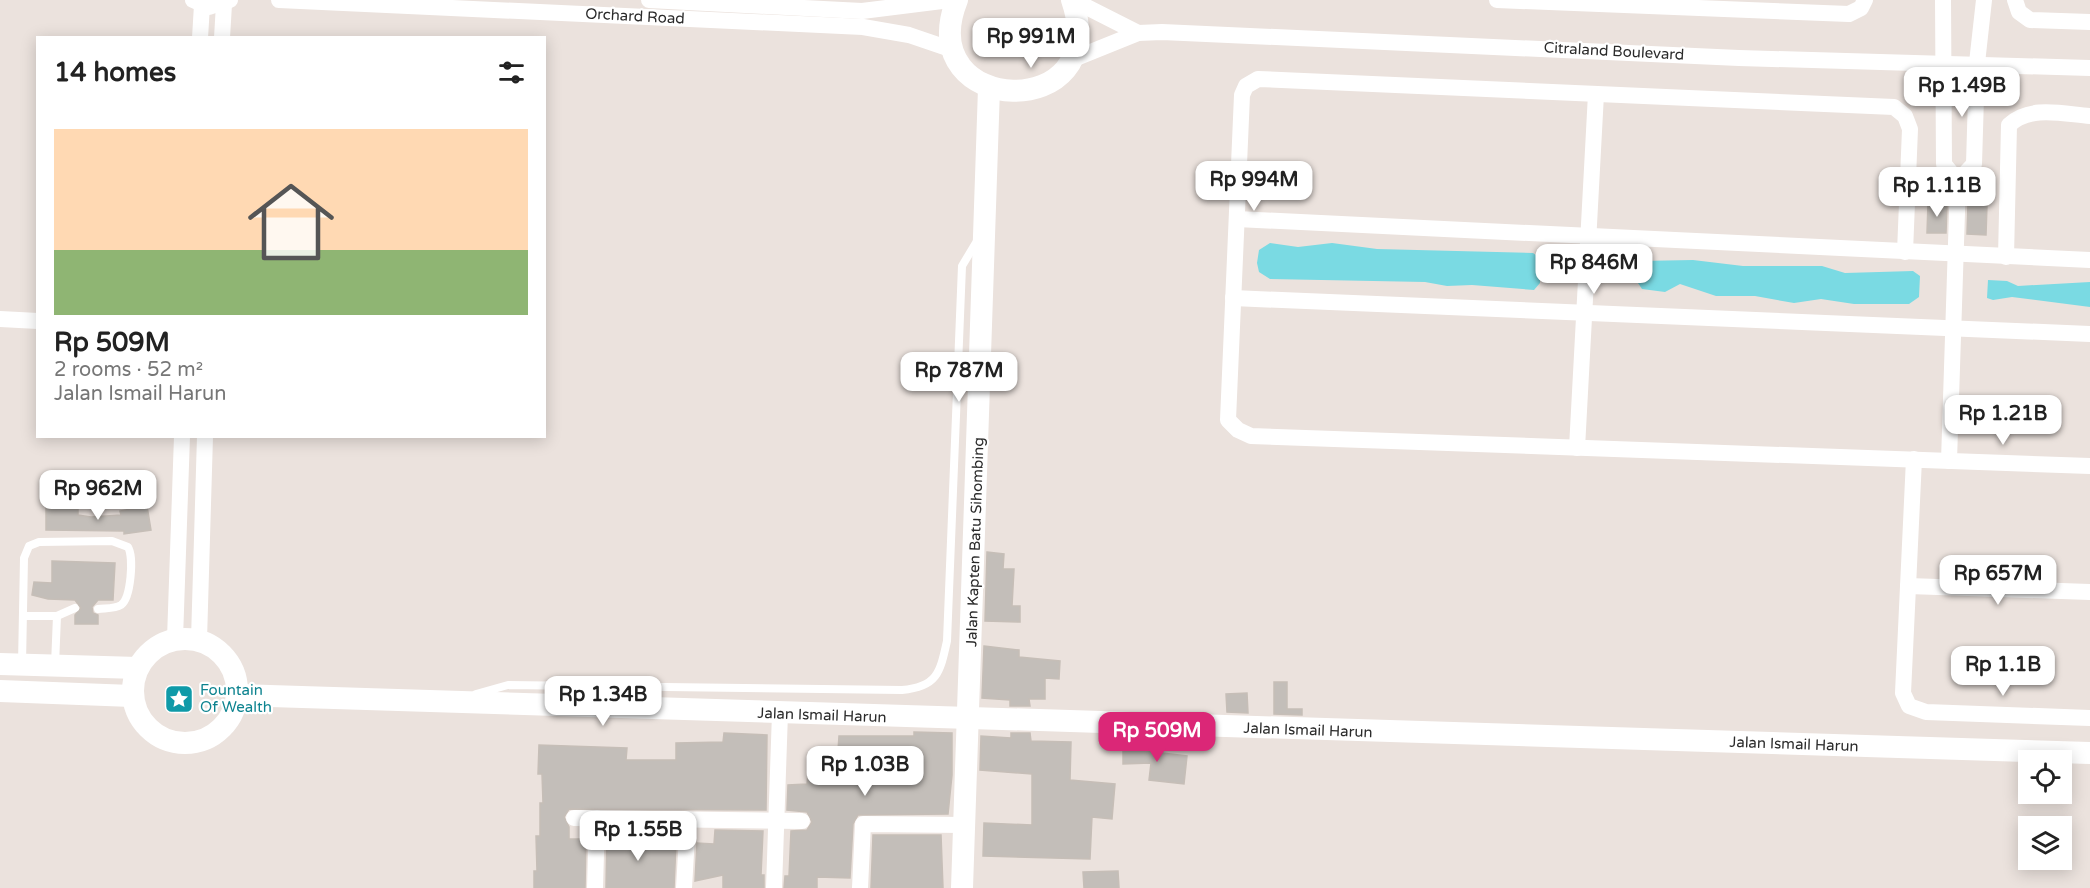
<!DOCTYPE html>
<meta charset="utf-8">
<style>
:root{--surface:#fff;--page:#f6f6f6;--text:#222;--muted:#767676;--accent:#db2777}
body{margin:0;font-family:"Varela Round",sans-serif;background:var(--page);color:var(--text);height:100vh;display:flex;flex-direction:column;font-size:22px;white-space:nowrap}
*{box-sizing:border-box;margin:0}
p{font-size:20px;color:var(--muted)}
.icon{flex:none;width:33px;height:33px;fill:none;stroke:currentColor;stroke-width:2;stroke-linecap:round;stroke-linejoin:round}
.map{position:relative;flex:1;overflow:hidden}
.drawer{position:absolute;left:36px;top:36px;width:510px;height:402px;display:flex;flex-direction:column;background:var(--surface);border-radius:0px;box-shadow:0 3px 15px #0003}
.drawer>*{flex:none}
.tools{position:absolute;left:2018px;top:750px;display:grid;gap:12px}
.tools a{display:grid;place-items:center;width:54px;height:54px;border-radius:0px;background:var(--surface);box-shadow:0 3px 15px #0003;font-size:30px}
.price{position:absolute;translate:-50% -51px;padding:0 14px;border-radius:12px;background:#fff;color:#222;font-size:20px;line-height:39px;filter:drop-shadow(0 2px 3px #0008)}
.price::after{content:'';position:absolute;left:50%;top:36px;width:18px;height:14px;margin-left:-9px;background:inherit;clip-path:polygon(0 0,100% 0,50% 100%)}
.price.selected{background:var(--accent);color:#fff}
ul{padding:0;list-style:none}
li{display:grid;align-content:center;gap:12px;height:318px;padding:0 18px}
li span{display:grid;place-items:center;height:186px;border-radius:0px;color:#555}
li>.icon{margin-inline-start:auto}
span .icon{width:108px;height:108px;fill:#fffc;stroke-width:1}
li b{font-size:26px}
h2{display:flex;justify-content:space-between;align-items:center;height:72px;padding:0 18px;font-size:26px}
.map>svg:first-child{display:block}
</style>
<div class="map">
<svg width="2090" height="888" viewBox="0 0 2090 888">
<rect width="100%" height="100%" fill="#ebe2dd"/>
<g fill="#7adae3">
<path d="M1270,243L1298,247L1332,243L1377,249L1533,253L1540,258V283L1534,290L1472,285L1447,286L1425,282L1270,279L1259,272L1257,263L1259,250Z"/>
<path d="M1693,260L1743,266H1822L1845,273L1913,271L1920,276L1919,297L1909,304H1854L1821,299L1794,303L1755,296H1716L1680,284L1665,292L1642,289L1636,280L1639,261Z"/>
<path d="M1988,280L2007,281L2018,286L2090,282V307L2012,297L1993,300L1987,298Z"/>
</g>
<g fill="#c3beb9" stroke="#c6beb7" stroke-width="1.5">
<path d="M1928,203L1947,204L1946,233H1927Z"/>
<path d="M1968,204L1987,205L1986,235L1967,234Z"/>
<path d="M147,506L151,530L124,534V531L46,530V507L78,509V515L91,517L121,515L120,511Z"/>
<path d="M987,552L1004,554L1003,569H1014L1012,606H1020V622L985,621Z"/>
<path d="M52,561L115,563L113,600H98L92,607L93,613L98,615V624H75V615L81,608L75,600L48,599L32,595L34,582L52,583Z"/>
<path d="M984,646L1019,650V657L1060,661L1059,679L1045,678V699H1029L1030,706H1010V700L982,698Z"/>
<path d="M1274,682H1287V709H1302V715L1274,714Z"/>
<path d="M1247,693L1248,713L1227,712L1226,694Z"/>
<path d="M914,732L952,733V775L948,814L858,815L853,824L850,878L817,877V888H784L785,876H789L791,831L807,830L812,822L807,812L787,810L788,785L807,784L809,763L837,765L839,736H914Z"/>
<path d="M724,733L767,735L766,810L569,809L564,817L569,827V839H586L585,888H534V871H537L536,836H540V803H543L542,774H538L539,745L627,748L626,760H676V743L723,742Z"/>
<path d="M1011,733H1030L1031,741L1071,742L1070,780L1115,784L1112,819L1092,817L1090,859L983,856L984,823L1032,825V774L980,770L981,736L1011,738Z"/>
<path d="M1145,744V751L1187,756L1184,784L1149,780L1151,763L1123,764V745Z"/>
<path d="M607,829H641V846L676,843L674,888H606Z"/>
<path d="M715,830L763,831L761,875H764V888H723V875L695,881L697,843L714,844Z"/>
<path d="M873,835H941L943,888H871Z"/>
<path d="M1118,871L1119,888H1084L1083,872Z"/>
</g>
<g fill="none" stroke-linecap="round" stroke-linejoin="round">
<g stroke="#fff" stroke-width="8">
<path d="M23,616H57"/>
<path d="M22,664L24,558L29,546L39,542L112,541L128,547C134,557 131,598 121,605C115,609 105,608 98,609"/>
<path d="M55,665L57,616L75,608"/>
<path d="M476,694L508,685L902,690C937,687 940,673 947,641L962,266L977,241"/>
</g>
<g stroke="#fff" stroke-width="16">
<path d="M193,0L209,7L230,0"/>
<path d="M279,0L863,27L909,35L953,50"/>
<path d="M649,0L862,11L950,0"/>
<path d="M1073,0L1138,33"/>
<path d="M1497,0L1849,14L1861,8L1865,0"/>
<path d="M1943,0L1944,164L1958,181"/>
<path d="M2015,0L2019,12L2030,20L2090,22"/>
<path d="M200,38L202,5"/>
<path d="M222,38L224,4"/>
<path d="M1071,60L1138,33L1162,32L1739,58L2090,68"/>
<path d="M1237,219L2090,260"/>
<path d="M1905,252L1910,129L1905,116L1894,107L1258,79L1246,86L1242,95L1228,420L1238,430L1251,436L2090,466"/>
<path d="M2006,257L2009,125C2030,105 2063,114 2090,116"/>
<path d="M1233,298L2090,334"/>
<path d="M0,319L38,321"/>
<path d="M1577,448L1596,94"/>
<path d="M1914,459L1903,693L1909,706L1926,712L2090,718"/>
<path d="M1949,461L1958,181L1974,164L1977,63L1984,0"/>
<path d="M1908,586L2090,592"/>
<path d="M175,639L182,436"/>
<path d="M199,640L205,436"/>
<path d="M574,818L802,821"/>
<path d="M595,888L597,818"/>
<path d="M684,888L688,819"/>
<path d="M774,888L780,713"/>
<path d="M860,888L863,824L964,825"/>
</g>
<g stroke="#fff" stroke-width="22">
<path d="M957,0C910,117 1115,125 1072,0"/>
<circle cx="185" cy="691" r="52"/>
<path d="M0,664L138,668"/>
<path d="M0,691L132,696"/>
<path d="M238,695L2090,753"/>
<path d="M962,888L989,88"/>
</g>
</g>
<defs>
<g id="sight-square" transform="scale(1.5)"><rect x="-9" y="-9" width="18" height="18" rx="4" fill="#0f9aa8" stroke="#fff"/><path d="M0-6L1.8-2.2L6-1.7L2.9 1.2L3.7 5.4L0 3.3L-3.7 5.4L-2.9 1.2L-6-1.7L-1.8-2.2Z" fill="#fff"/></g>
</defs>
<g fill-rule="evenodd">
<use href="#sight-square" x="179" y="699"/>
</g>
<g text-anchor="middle" stroke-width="4.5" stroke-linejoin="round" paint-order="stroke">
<g font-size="15" fill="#2a2a2a" stroke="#fff">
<text transform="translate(635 16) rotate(3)" y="5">Orchard Road</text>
<text transform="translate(1614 51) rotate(3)" y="5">Citraland Boulevard</text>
<text transform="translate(975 542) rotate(-88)" y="5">Jalan Kapten Batu Sihombing</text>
<text transform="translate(822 715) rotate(2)" y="5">Jalan Ismail Harun</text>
<text transform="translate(1308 730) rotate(2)" y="5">Jalan Ismail Harun</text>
<text transform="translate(1794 744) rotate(2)" y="5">Jalan Ismail Harun</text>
</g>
<g font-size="15" fill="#0d838f" stroke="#fff" text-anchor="start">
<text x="200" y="695">Fountain<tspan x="200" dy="17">Of Wealth</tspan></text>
</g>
</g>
</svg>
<div class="tools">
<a><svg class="icon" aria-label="locate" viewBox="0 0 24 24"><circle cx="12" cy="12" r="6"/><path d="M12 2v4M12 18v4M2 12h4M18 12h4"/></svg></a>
<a><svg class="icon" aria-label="layers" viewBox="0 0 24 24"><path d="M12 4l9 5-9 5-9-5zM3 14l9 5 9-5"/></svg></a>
</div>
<b class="price" style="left:1031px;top:69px">Rp 991M</b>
<b class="price" style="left:1962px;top:118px">Rp 1.49B</b>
<b class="price" style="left:1254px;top:212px">Rp 994M</b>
<b class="price" style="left:1937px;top:218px">Rp 1.11B</b>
<b class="price" style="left:1594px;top:295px">Rp 846M</b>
<b class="price" style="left:959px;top:403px">Rp 787M</b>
<b class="price" style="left:2003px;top:446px">Rp 1.21B</b>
<b class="price" style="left:98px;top:521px">Rp 962M</b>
<b class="price" style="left:1998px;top:606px">Rp 657M</b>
<b class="price" style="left:2003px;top:697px">Rp 1.1B</b>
<b class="price" style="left:603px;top:727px">Rp 1.34B</b>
<b class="price selected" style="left:1157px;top:763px">Rp 509M</b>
<b class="price" style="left:865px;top:797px">Rp 1.03B</b>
<b class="price" style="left:638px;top:862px">Rp 1.55B</b>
<section class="drawer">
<h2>14 homes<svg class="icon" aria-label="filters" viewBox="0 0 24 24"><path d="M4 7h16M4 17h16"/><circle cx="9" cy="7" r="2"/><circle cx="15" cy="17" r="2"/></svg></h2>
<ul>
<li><span style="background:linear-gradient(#ffd9b3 65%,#8fb573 0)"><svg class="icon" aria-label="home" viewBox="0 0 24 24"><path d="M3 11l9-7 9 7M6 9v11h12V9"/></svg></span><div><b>Rp 509M</b><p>2 rooms · 52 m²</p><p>Jalan Ismail Harun</p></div></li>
</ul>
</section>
</div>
